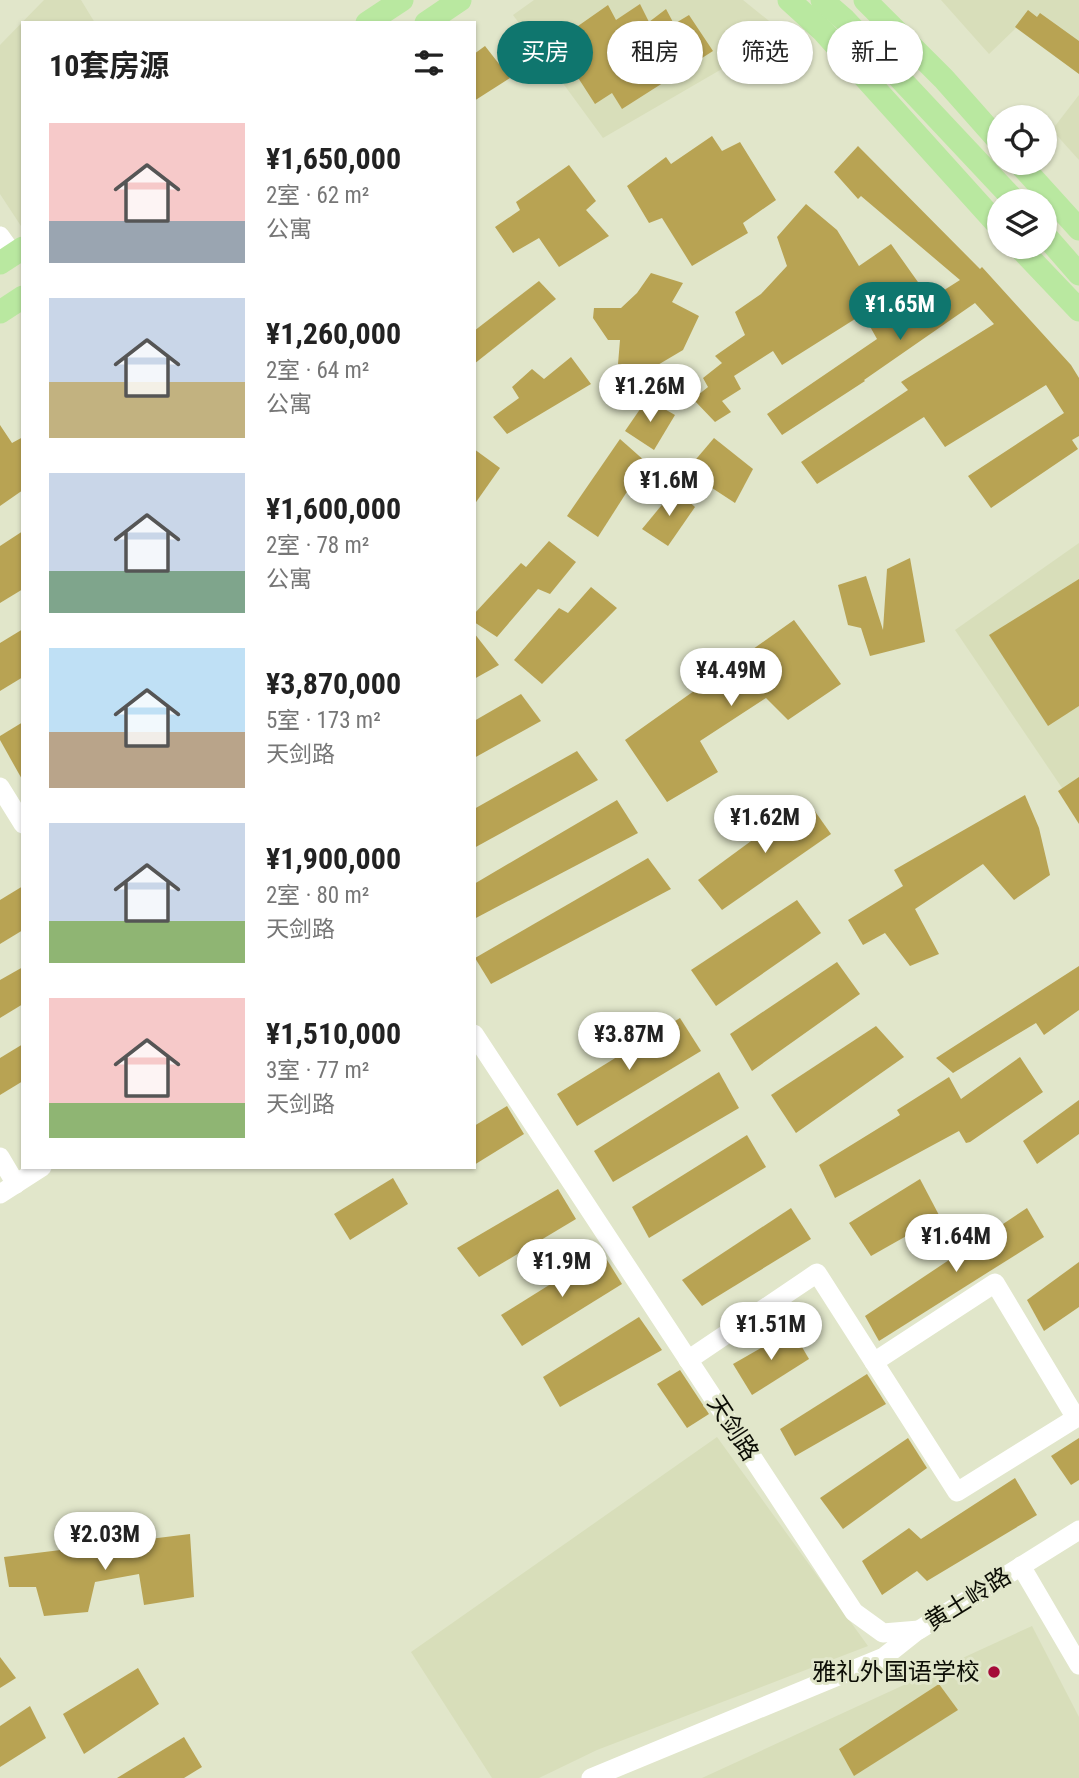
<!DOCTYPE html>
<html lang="zh">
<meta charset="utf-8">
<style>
:root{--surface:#fff;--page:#f6f6f6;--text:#222;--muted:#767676;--accent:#0f766e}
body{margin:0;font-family:"Roboto Condensed","Noto Sans SC",sans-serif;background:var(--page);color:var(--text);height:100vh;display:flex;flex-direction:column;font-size:26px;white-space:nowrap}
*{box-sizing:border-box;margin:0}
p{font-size:23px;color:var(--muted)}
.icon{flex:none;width:38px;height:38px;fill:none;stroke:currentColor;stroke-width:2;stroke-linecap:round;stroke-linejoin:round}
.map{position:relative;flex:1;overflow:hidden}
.drawer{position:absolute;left:21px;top:21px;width:455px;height:1148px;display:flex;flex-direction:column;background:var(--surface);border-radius:0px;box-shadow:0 2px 5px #0004}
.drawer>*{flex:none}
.top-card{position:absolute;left:497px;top:21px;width:476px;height:63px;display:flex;gap:14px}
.controls{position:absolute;left:987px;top:105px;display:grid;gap:14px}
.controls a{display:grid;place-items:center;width:70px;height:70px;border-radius:50%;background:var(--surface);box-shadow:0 2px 5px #0004;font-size:35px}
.price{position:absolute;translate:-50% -60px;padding:0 16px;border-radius:24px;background:#fff;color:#222;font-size:23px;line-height:46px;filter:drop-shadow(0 2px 4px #0008)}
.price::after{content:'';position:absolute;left:50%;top:42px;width:21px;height:16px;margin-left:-10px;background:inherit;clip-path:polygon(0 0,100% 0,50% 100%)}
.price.current{background:var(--accent);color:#fff}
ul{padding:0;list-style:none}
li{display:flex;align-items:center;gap:21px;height:175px;padding:0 28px}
li span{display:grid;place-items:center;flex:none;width:196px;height:140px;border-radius:0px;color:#555}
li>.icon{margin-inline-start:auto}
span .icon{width:84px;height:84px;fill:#fffc;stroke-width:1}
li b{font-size:30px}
h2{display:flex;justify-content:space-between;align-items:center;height:84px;padding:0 28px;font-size:30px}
.pill{padding:0 24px;border-radius:32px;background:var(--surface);box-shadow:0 2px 5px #0004;font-size:24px;line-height:63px}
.pill.current{background:var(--accent);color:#fff}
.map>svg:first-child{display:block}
</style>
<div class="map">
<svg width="1079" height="1778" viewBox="0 0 1079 1778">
<rect width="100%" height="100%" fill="#e1e6ca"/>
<g fill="#d8deba">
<path d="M44,0H81L95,23H23L21,226L0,194V45Z"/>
<path d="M534,0H743L784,33L603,138L513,15Z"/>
<path d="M941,0H1079V74L1016,28L989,54Z"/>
<path d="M1079,95V160L1052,130Z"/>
<path d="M1079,543V813L955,630Z"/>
<path d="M717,1437L868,1646L597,1750L539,1778H492L411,1652Z"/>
<path d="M1032,1626L1079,1717V1778H702Z"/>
</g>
<g fill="#b8a353">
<path d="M640,4L649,22L666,9L674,24L689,15L713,51L622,109L612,93L595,104L575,73L557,84L538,54L608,5L616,20Z"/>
<path d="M1028,10L1037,17L1040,13L1079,41V74L1015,27Z"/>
<path d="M485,46L510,78L474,101V54Z"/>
<path d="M712,136L722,151L740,142L776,200L743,223L748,233L692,266L662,218L649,223L627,186L666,157L671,164Z"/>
<path d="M858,146L980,269L982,267L1071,365L1079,378V436L1072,440L1078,449L991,508L968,476L1064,413L1046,385L945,447L924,417L817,484L801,462L908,390L901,382L994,324L975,303L864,380L865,381L782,435L767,414L877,339L863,314L782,365L773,351L734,376L741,389L722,401L731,412L715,422L693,399L708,387L703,378L722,363L715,356L745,335L735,312L761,294L787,266L777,237L806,204L837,230L859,266L891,244L930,299L960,280L861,196L858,199L834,172Z"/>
<path d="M569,165L596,201L586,210L609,236L559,267L539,238L513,253L495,227L520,210L516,202Z"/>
<path d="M651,273L683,283L672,302L699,316L683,350L651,369L618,364L620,340H608L593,318L594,308H621L637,293Z"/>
<path d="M539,281L556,299L474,364V331Z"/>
<path d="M571,357L591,384L507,434L493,417L519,398L512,387L532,369L544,379Z"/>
<path d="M647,399L675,415L654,450L625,431Z"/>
<path d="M0,425L12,443L23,437V490L0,506Z"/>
<path d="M714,438L753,469L735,503L686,471Z"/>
<path d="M620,439L646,462L598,537L567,516Z"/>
<path d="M474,449L500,468L474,505Z"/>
<path d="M675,489L695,507L668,546L642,529Z"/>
<path d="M23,531V589L0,603V546Z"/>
<path d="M549,541L576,562L550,594L538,589L497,637L474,622V614L521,563L526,567Z"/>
<path d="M910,558L925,642L870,656L861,628L848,625L838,585L866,576L883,630L887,569Z"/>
<path d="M1079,579V706L1048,726L989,635Z"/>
<path d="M591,587L617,608L542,684L514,660L559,608L568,613Z"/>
<path d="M794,620L841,684L788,720L766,698L700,741L718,772L667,802L625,740Z"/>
<path d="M23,629V677L0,691V643Z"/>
<path d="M474,633L499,665L474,679Z"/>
<path d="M521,694L541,721L474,758V721Z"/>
<path d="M23,722V781L0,740V736Z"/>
<path d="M577,751L598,780L474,848V809Z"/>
<path d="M1079,777V824L1058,791Z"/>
<path d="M1025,795L1039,828L1050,875L1014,900L983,864L915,909L939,954L910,966L885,933L863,945L848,920L903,886L894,870Z"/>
<path d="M617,800L638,833L474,919V884Z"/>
<path d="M807,800L831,834L722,910L698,880Z"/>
<path d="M648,858L671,889L491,984L475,958Z"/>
<path d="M23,886V930L0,944V900Z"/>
<path d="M797,900L821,933L716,1006L691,970Z"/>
<path d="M837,962L860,994L752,1071L730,1034Z"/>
<path d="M1079,966V1010L1044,1035L1036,1023L953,1073L936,1058Z"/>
<path d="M23,967V1004L0,1018V980Z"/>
<path d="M680,1018L701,1051L577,1126L557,1094Z"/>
<path d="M876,1026L904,1057L796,1133L771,1095Z"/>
<path d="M23,1044V1081L0,1095V1058Z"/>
<path d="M1020,1057L1043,1092L970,1142L966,1143L959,1131L835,1198L819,1165L900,1115L897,1110L949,1077L961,1099Z"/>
<path d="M719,1072L739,1108L613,1182L594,1151Z"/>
<path d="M1079,1100V1134L1037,1164L1023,1141Z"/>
<path d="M507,1106L524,1134L474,1165V1126Z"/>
<path d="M747,1135L766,1167L649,1238L632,1207Z"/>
<path d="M393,1178L408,1204L350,1240L334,1214Z"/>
<path d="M920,1179L940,1217L871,1256L849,1223Z"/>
<path d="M558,1189L576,1219L479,1277L457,1248Z"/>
<path d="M791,1208L811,1239L702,1306L682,1280Z"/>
<path d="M1027,1208L1044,1237L879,1341L865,1316Z"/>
<path d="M602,1252L622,1284L522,1346L501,1315Z"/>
<path d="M1079,1262V1307L1044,1331L1027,1300Z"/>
<path d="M639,1317L662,1350L560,1407L543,1377Z"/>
<path d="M792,1330L809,1359L752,1395L733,1364Z"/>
<path d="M680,1370L709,1414L687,1428L657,1384Z"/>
<path d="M867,1374L886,1404L795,1456L780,1429Z"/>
<path d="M908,1438L927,1468L843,1529L820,1498Z"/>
<path d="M1079,1438V1480L1071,1485L1051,1456Z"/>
<path d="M1015,1478L1037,1515L927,1581L917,1571L882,1595L862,1561L909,1528L921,1539Z"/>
<path d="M190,1534L194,1597L144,1605L139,1574L95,1582L88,1612L44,1616L36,1587H9L4,1557Z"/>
<path d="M0,1657L16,1678L0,1688Z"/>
<path d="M138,1668L159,1704L84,1754L63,1714Z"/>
<path d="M939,1684L958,1710L854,1776L839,1749Z"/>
<path d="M30,1706L46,1738L0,1767V1726Z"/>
<path d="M184,1737L202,1767L184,1778H117Z"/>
</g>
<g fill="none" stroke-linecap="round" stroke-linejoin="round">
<g stroke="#fff" stroke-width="19">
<path d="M0,236L13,254"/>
<path d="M0,787L23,824"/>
<path d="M474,1034L854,1612L883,1633L919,1630L1079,1530"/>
<path d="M0,1157L16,1184"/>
<path d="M0,1194L42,1167"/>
<path d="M688,1360L817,1273L957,1492L1079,1416"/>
<path d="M874,1362L995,1283L1076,1418"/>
<path d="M1021,1566L1079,1665"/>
<path d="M591,1778L884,1657L918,1630"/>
</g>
<g stroke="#b9e8a0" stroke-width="23">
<path d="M789,0L823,31L999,226"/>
<path d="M822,0L845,20L1015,201"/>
<path d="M865,0L944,79L999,141"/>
<path d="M367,23L402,0"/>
<path d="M426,23L460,0"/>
<path d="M1019,163L1079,229"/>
<path d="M1045,235L1079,274"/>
<path d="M1019,247L1079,310"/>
<path d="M0,263L23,248"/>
<path d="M0,312L23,297"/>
</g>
</g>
<circle fill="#a50b39" stroke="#e1e6ca" stroke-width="2.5" cx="994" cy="1672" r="7"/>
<g text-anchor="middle" stroke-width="6" stroke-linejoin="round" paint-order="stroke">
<g font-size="24" fill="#0c0d05" stroke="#e1e6ca">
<text transform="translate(733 1428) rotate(57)" y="8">天剑路</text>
<text transform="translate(968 1599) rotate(-32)" y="8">黄土岭路</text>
</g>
<g font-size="24" fill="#0c0d05" stroke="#e1e6ca" text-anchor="end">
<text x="980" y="1680">雅礼外国语学校</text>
</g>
</g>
</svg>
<div class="controls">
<a><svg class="icon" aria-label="locate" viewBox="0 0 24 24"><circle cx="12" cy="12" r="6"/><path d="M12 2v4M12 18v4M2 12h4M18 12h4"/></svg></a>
<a><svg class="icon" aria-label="layers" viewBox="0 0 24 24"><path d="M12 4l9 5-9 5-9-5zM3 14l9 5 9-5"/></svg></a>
</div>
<b class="price current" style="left:900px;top:342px">¥1.65M</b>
<b class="price" style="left:650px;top:424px">¥1.26M</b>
<b class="price" style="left:669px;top:518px">¥1.6M</b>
<b class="price" style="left:731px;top:708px">¥4.49M</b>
<b class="price" style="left:765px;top:855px">¥1.62M</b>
<b class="price" style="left:629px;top:1072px">¥3.87M</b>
<b class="price" style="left:956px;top:1274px">¥1.64M</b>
<b class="price" style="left:562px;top:1299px">¥1.9M</b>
<b class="price" style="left:771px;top:1362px">¥1.51M</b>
<b class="price" style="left:105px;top:1572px">¥2.03M</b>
<div class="top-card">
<a class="pill current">买房</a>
<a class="pill">租房</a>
<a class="pill">筛选</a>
<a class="pill">新上</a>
</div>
<section class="drawer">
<h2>10套房源<svg class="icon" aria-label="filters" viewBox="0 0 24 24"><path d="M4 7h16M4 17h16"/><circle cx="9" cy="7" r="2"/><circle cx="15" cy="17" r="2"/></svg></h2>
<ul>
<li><span style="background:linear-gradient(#f6c9c9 70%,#9aa5b1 0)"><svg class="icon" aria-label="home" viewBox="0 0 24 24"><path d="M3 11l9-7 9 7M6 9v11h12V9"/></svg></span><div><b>¥1,650,000</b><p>2室 · 62 m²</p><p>公寓</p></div></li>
<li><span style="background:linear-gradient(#c9d6e8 60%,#c2b280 0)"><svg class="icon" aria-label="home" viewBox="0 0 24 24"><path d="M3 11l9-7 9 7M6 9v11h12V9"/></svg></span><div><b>¥1,260,000</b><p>2室 · 64 m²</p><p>公寓</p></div></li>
<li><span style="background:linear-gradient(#c9d6e8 70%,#7fa58c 0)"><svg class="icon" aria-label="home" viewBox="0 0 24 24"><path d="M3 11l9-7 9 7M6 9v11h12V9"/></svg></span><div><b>¥1,600,000</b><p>2室 · 78 m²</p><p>公寓</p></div></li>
<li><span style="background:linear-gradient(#bfe0f5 60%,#b9a48a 0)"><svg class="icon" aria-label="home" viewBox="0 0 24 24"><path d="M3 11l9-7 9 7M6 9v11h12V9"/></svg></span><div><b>¥3,870,000</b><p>5室 · 173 m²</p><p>天剑路</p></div></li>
<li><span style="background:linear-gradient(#c9d6e8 70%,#8fb573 0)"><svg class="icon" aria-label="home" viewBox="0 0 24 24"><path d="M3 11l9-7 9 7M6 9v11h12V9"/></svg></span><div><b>¥1,900,000</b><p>2室 · 80 m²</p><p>天剑路</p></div></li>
<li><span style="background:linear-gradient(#f6c9c9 75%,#8fb573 0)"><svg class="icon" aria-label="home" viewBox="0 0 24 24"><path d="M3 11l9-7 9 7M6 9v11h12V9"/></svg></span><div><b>¥1,510,000</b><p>3室 · 77 m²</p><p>天剑路</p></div></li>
</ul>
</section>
</div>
